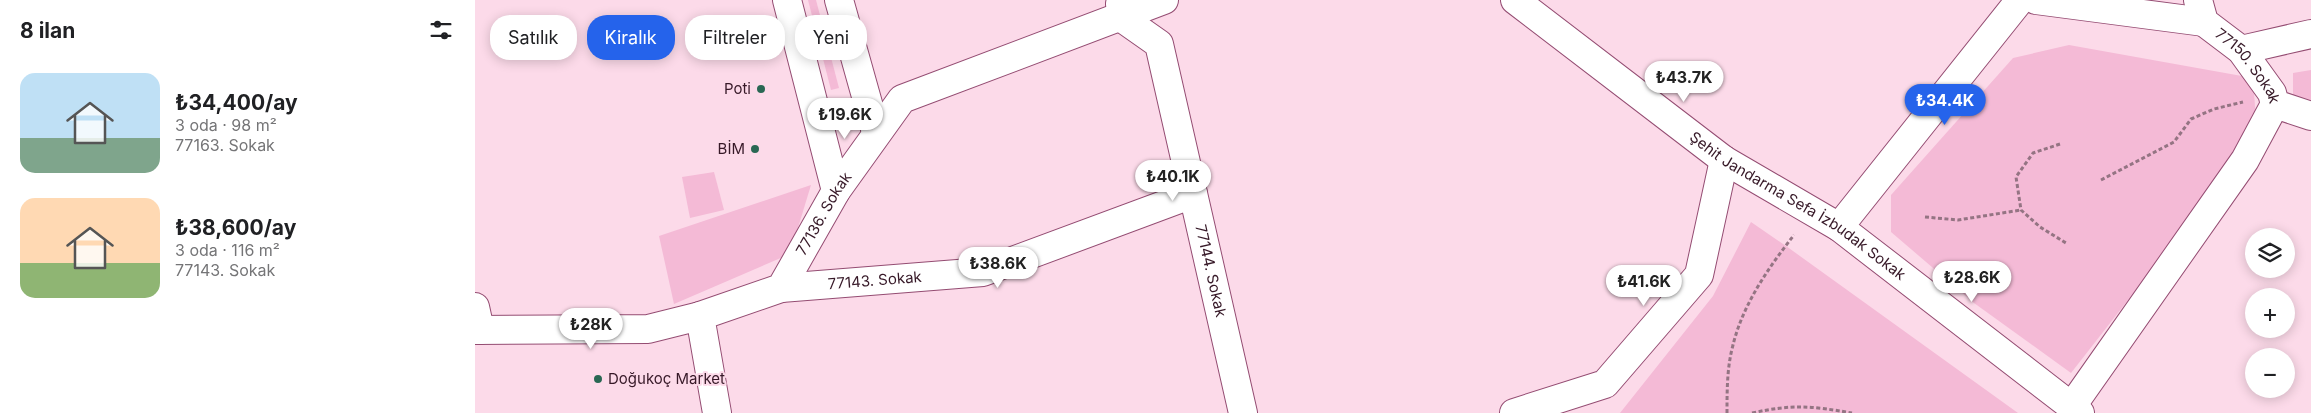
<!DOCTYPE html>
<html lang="tr">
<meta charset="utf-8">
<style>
:root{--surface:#fff;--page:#f2f2f2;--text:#202124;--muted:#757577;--accent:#2563eb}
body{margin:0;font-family:Inter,sans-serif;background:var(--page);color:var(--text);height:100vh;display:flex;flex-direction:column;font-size:19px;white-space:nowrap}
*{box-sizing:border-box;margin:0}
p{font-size:16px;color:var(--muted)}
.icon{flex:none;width:28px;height:28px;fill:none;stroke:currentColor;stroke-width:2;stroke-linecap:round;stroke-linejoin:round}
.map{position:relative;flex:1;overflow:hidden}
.side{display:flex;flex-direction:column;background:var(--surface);width:475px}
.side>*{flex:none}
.hud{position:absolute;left:15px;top:15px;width:475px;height:45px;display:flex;gap:10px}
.buttons{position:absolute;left:1770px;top:228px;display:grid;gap:10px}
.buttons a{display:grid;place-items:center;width:50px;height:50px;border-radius:50%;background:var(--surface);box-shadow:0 2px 12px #0003;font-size:25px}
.price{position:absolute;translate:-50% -42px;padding:0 11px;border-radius:18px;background:#fff;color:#222;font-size:16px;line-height:32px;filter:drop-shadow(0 1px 2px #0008)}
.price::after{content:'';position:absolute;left:50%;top:30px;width:15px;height:11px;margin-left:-8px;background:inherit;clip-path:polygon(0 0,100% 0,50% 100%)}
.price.selected{background:var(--accent);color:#fff}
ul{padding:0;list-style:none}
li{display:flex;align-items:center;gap:15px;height:125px;padding:0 20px}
li span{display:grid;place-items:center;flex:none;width:140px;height:100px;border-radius:15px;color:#555}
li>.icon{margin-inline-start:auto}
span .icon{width:60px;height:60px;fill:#fffc;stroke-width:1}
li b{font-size:21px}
h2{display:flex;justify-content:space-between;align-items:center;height:60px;padding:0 20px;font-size:21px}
.chip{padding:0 18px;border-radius:20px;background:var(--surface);box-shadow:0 2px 12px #0003;font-size:18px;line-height:45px}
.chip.selected{background:var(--accent);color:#fff}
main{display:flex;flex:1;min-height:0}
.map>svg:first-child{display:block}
</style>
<main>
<section class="side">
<h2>8 ilan<svg class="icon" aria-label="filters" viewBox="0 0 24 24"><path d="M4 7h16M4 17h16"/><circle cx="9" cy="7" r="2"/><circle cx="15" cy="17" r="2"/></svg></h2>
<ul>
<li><span style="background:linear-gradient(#bfe0f5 65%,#7fa58c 0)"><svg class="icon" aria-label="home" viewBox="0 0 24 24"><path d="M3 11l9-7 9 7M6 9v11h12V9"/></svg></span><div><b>₺34,400/ay</b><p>3 oda · 98 m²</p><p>77163. Sokak</p></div></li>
<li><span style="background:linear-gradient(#ffd9b3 65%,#8fb573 0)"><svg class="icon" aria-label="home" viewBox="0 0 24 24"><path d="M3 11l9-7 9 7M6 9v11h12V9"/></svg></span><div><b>₺38,600/ay</b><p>3 oda · 116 m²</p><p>77143. Sokak</p></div></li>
</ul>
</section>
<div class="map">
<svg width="1836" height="413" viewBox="0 0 1836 413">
<rect width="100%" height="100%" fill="#fcdae9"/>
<g fill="#f4bad6">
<path d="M333,0H341L364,88L356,90Z"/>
<path d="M1594,45L1778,78L1782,135L1596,373L1499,303L1416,232V195L1538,58Z"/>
<path d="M1836,70V110L1818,103V73Z"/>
<path d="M239,172L249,210L215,218L207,177Z"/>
<path d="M336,185L315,254L199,304L184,236Z"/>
<path d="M1276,222L1311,246L1543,413H1145L1238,296Z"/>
</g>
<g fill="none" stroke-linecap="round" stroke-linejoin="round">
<g stroke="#944c72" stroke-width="30">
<g id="minor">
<path d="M312,0L361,191"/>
<path d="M364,0L401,132"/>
<path d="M1561,0L1729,22"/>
<path id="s1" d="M1723,0L1729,22L1766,50L1797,93L1800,104L1836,116"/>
<path id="s2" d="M645,4L647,18L684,44L768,413"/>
<path d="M1766,50L1836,34"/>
<path d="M1364,227L1545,0"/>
<path id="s3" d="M306,288L508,272L718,194"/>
<path d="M0,307L5,330"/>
<path d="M0,330L173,329L225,316"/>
<path d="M1597,406L1770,160L1800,104"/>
<path id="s4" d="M242,413L225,316L306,288L361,191L427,99L689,0"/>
<path d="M1039,413L1130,384L1224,275L1249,160"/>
</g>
</g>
<g stroke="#944c72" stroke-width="30">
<g id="major">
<path id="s5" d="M1040,0L1249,160L1364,227L1605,413"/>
</g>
</g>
<g stroke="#947483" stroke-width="3" stroke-dasharray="4 2.5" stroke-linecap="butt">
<path d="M1585,144L1558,153L1541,177L1546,210L1565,227L1591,243"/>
<path d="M1626,180L1699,142L1716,119L1739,109L1768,102"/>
<path d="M1450,217L1483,220L1546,210"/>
<path d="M1252,413C1252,390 1252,367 1258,345C1268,304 1294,267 1319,235"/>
<path d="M1277,413C1318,404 1336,406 1377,413"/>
</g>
<use href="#minor" stroke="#fff" stroke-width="28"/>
<use href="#major" stroke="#fff" stroke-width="28"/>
</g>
<g fill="#296753" stroke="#fcdae9" stroke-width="2">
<circle cx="286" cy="89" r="5"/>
<circle cx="280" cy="149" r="5"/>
<circle cx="123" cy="379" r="5"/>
</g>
<g text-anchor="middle" stroke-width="4" stroke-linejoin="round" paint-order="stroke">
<g font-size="15" fill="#371928" stroke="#fcdae9">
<text dy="5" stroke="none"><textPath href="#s1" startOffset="86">77150. Sokak</textPath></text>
<text dy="5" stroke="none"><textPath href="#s5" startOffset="350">Şehit Jandarma Sefa İzbudak Sokak</textPath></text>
<text dy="5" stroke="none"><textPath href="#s4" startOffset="270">77136. Sokak</textPath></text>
<text dy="5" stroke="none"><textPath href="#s2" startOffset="292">77144. Sokak</textPath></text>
<text dy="5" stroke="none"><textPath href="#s3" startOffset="94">77143. Sokak</textPath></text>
</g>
<g font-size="15" fill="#371928" stroke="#fcdae9" text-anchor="end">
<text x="276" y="94">Poti</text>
<text x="270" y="154">BİM</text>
<text x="133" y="384" text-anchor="start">Doğukoç Market</text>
</g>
</g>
</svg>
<div class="buttons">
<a><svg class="icon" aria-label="layers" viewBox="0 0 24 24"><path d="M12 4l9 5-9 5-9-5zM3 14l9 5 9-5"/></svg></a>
<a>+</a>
<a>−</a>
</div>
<b class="price" style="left:1209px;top:103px">₺43.7K</b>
<b class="price selected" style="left:1470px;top:126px">₺34.4K</b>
<b class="price" style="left:370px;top:140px">₺19.6K</b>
<b class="price" style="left:698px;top:202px">₺40.1K</b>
<b class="price" style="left:523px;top:289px">₺38.6K</b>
<b class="price" style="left:1497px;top:303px">₺28.6K</b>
<b class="price" style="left:1169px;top:307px">₺41.6K</b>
<b class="price" style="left:116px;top:350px">₺28K</b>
<div class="hud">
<a class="chip">Satılık</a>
<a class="chip selected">Kiralık</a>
<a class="chip">Filtreler</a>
<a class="chip">Yeni</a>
</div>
</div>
</main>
